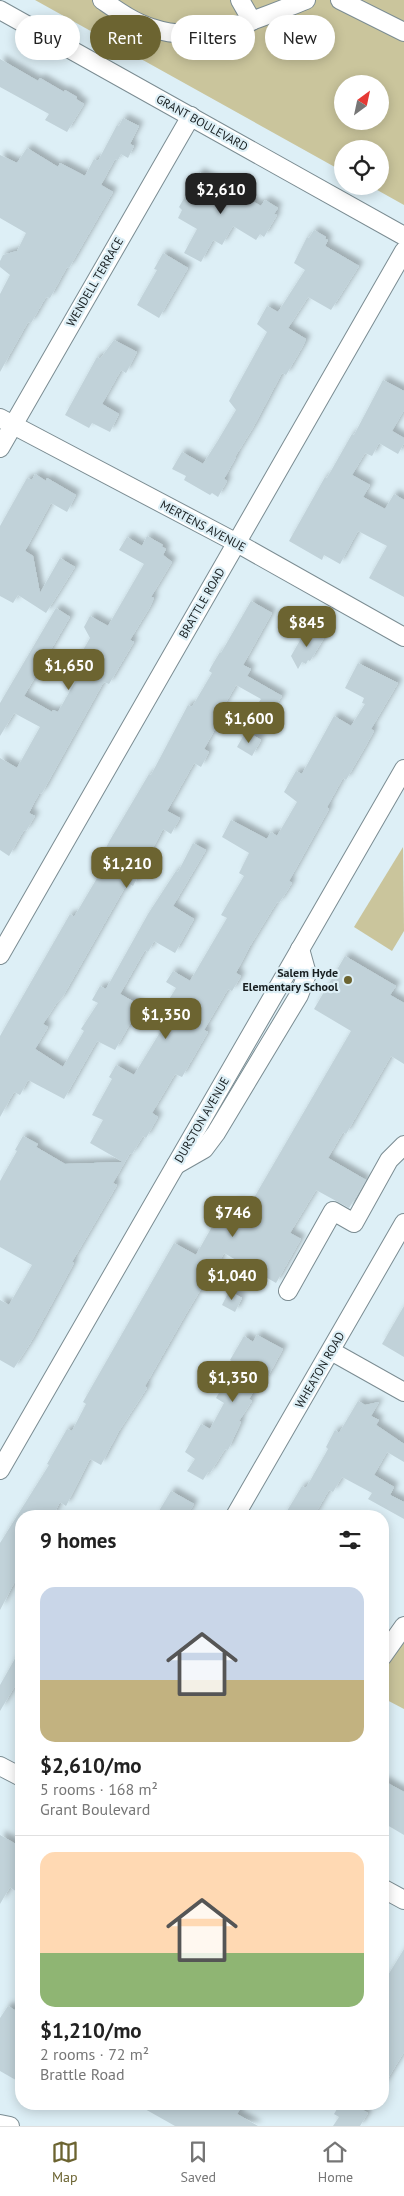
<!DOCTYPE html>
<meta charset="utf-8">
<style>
:root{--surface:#fff;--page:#f2f2f2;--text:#222;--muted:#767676;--line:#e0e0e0;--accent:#6c6431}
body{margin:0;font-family:"PT Sans",sans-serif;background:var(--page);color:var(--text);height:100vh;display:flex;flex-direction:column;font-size:19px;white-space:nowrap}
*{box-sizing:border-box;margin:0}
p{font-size:16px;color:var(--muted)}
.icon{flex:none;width:28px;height:28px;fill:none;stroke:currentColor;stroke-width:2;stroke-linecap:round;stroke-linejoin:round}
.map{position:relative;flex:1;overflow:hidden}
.drawer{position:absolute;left:15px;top:1510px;width:374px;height:600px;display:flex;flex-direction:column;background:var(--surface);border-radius:20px;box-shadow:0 2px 12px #0003}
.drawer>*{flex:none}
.guide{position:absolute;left:15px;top:15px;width:375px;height:45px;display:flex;gap:10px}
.needle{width:32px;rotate:33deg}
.fabs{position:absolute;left:334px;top:75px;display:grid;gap:10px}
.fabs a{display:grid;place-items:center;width:55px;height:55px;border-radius:50%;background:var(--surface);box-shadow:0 2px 12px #0003;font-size:25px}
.price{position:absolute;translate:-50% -42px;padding:0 11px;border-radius:10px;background:var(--accent);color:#fff;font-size:16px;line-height:32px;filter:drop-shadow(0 1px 2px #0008)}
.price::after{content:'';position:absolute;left:50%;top:30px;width:15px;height:11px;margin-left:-8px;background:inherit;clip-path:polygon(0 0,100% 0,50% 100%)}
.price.selected{background:#222;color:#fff}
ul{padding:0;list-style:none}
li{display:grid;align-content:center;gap:10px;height:265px;padding:0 25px}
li+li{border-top:1px solid var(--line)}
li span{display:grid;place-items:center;height:155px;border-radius:15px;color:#555}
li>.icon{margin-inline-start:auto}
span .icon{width:90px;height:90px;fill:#fffc;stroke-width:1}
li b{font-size:21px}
h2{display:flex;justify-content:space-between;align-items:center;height:60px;padding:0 25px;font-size:21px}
.chip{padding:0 18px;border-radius:22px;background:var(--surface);box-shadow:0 2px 12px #0003;font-size:18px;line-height:45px}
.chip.selected{background:var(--accent);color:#fff}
.tabs{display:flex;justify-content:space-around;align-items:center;height:70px;border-top:1px solid var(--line);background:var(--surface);font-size:14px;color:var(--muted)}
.tabs a{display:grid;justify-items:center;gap:2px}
.tabs .selected{color:var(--accent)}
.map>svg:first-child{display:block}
</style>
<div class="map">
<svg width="404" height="2126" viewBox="0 0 404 2126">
<defs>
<filter id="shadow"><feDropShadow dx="4.5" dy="-4.5" stdDeviation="2.5" flood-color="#0004"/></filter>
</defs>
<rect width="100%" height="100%" fill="#ddeff6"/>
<g fill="#cac59c" fill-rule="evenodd">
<path d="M35,0H404V205L370,186H380V149H342V171ZM342,84H380V121H342Z"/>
<path d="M403,847L404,931L392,951L354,927Z"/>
<path d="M404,1626V1709L383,1698V1657Z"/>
</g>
<g fill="#c1d2d9" filter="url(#shadow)">
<path d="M0,59L38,81L40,78L64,92L65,90L77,97L76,99L84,104L67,132L45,120L49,114L0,87Z"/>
<path d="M123,118L139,126L130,144L134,146L128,158L121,154L118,160L115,159L101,185L113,192L69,268L67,267L50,298L46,297L31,323L28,322L0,372V294L10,275L0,267V261L3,255L17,251L26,233L0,218V155L17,163L27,148L58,167L60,163L85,176L94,159L98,161L117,125L119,126Z"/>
<path d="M199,172L261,206L265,200L278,208L274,214L277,215L264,237L260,234L256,240L233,226L222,245L213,240L201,262L184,253L197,229L178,218L182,210L179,207Z"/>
<path d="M314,230L326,237L325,239L328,240L325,246L359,266L331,310L308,297L288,328L306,339L303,346L286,375L282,373L254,426L235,457H236L224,479L227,481L218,497L212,493L210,495L184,480L186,476L172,469L182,452L203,464L217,442L236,410L229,401L267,332L257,324L267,306L278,312L305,270L294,263L307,237L309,238Z"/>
<path d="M163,253L188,268L159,318L137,305L157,270L154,269Z"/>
<path d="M114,340L137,352L126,373L121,370L102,404L119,414L110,432L92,423L89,428L65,415L97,357L100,359Z"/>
<path d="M383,380L404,391V410L392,431L404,438V443L398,454L379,443L372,456L365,453L352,475L370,485L363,497L385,509L394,494L404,500V597L369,578L387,546L358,531L340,564L324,555L322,560L289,541L325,477L327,478L352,434L354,435Z"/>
<path d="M35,474L46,481L47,478L76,495L67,512L51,503L25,551L33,556L40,593L60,558L75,567L46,613L18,595L13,603L0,596V526L27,478L32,480Z"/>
<path d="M147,536L163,545L161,546L166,549L163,555L172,562L151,597L154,598L150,607L130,640L134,642L109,684L104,682L102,685L42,793L39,794L35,801L29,813L35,816L26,831L24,830L9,856L0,850V758L17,768L40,727L14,713L0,736V703L56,608L70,617L24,696L52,712L53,710L58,712L80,673L77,672L80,666L75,664L90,638L84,627L90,616L108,626L144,564L119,550L127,537L142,546Z"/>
<path d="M251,601L272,613L243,665L251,669L247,676L282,696L273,710L259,702L261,699L236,685L216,720L219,722L204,749L209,752L201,767L194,763L167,811L180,818L171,834L163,829L133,886L128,883L124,889L62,998L56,1004L43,1024L48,1027L35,1049L63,1067L84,1031L81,1029L98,1003L92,1000L100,986L106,989L148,914L176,871L178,872L193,843L206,850L173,906L194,919L175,953L154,941L148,952L145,950L120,994L143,1007L133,1023L131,1022L115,1050L97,1041L64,1099L28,1080L20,1095L14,1092L0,1117V1036L70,914L74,917L100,873L95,869L110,840L149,774L151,775L188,705L192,707L212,673L209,671L211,667L220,652L221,653Z"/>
<path d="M307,628L324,638L310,661L308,660L306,664L302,662L298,669L291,656Z"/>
<path d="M358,663L398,683L371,729L374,731L364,749L346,780L343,778L327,807L329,809L289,881L292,883L285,894L279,903L277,902L250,946L236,973L241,976L232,991L228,989L204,1030L208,1032L182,1077L175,1074L152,1113L158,1117L146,1138L143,1136L132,1154L130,1153L113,1183L117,1185L72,1262L74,1263L31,1342L14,1368L0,1360V1300L9,1305L32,1265L0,1247V1181L17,1151L15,1150L23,1136L38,1144L36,1147L65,1164L123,1162L90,1143L103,1120L92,1115L112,1079L109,1077L116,1065L134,1075L176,1006L168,1001L176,988L166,982L173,971L190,981L227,918L221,915L244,876L239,873L249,853L222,837L231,820L267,839L271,832L277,836L297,802L284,792L296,771L302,774L334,716L351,726L365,704L362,703L364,698L345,688Z"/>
<path d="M246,731L261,740L252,756L237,747Z"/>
<path d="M345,956L396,986L390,995L404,1003V1064L391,1056L346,1134L343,1132L328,1158L366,1180L349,1208L316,1190L290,1233L301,1239L276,1283L224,1253L206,1285L204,1284L186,1314L145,1386L147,1388L119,1431L101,1465L90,1459L66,1506L60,1502L53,1516H21V1570L0,1610V1543L49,1465L47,1464L67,1429L72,1431L86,1404L83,1402L174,1243L196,1255L218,1216L226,1221L237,1202L248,1208L351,1031L314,1009Z"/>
<path d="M229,1291L242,1298L235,1312L222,1305Z"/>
<path d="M404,1306V1357L382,1344Z"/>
<path d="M257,1335L283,1349L266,1380L262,1378L249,1399L252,1401L239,1421L241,1422L228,1450L225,1449L210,1473L208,1472L203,1480L187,1471L195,1459L185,1452L201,1424L210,1429L224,1403L216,1398L236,1364L230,1360L244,1336L253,1342Z"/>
<path d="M358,1401L365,1405L379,1402L371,1416L379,1420L376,1425L404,1444V1462L387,1452L374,1475L394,1487L390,1495L404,1502V1519L368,1499L372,1493L342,1477L333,1492L329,1490L314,1516H284L302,1486L306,1488L328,1449L326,1447L335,1430L339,1433Z"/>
<path d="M171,1491L194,1504L187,1516H156Z"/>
<path d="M21,1648V1676L0,1711V1685Z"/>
<path d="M382,1780L404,1792V1835L382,1822Z"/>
<path d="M0,1835L21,1847V1895L10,1887L0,1904Z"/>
<path d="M404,1949V2052L382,2088V1985Z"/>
<path d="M8,2006L21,2014V2083L0,2071V2018Z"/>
<path d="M136,2104H243L237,2114L258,2126H175Z"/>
<path d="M340,2104H352L368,2113L360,2126H333L339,2117L334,2114Z"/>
</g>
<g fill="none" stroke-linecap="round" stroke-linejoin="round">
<g stroke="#7b8c92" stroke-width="20">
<g id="minor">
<path d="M102,0C118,11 133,22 152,28C203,46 259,18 306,0"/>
<path d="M240,0L252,21"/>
<path d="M340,0L404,32"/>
<path d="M0,10L404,236"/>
<path d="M0,418L237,543L404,637"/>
<path d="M0,448L191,116"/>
<path d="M0,955L404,251"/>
<path d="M176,1165L204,1149L216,1133L299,995L307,974L300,949"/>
<path d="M288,1291L333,1211L354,1223L389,1160L404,1145"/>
<path d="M331,1351L404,1392"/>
<path d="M0,1470L404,769"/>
<path d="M235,1516L404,1223"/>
<path d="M382,1657L404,1626"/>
<path d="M0,1766L21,1777"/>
<path d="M382,1888L404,1900"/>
<path d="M0,2124L10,2126"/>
</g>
</g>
<use href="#minor" stroke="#fff" stroke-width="18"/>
</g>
<circle fill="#6c6431" stroke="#ddeff6" stroke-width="2" cx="348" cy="980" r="5"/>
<g text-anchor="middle" stroke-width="4.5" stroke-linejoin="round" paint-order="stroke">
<g font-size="12" fill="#181f21" stroke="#ddeff6">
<text transform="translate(202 123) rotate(29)" y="4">GRANT BOULEVARD</text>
<text transform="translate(95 282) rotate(-60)" y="4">WENDELL TERRACE</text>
<text transform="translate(203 526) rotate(28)" y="4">MERTENS AVENUE</text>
<text transform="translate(202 603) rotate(-60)" y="4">BRATTLE ROAD</text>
<text transform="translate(202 1120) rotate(-60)" y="4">DURSTON AVENUE</text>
<text transform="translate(320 1370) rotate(-60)" y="4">WHEATON ROAD</text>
</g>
<g font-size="12" font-weight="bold" fill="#181f21" stroke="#ddeff6" text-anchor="end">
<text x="338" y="977">Salem Hyde<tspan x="338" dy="14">Elementary School</tspan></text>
</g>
</g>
</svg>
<div class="fabs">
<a><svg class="needle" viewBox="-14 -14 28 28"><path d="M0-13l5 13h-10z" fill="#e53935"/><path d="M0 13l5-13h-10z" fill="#767676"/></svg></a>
<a><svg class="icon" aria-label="locate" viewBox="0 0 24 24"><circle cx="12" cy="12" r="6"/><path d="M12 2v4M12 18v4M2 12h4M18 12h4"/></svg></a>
</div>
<b class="price selected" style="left:221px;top:215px">$2,610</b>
<b class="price" style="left:307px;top:648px">$845</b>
<b class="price" style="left:69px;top:691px">$1,650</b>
<b class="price" style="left:249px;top:744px">$1,600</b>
<b class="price" style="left:127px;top:889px">$1,210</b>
<b class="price" style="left:166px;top:1040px">$1,350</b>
<b class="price" style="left:233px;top:1238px">$746</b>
<b class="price" style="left:232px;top:1301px">$1,040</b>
<b class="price" style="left:233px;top:1403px">$1,350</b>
<div class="guide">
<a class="chip">Buy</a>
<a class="chip selected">Rent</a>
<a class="chip">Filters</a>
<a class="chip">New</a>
</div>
<section class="drawer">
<h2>9 homes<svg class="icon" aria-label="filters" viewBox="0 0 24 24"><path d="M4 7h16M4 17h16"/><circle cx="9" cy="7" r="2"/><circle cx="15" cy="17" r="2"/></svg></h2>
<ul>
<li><span style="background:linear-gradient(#c9d6e8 60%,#c2b280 0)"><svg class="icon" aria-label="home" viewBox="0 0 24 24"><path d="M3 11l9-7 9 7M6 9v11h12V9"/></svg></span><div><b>$2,610/mo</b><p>5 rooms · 168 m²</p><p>Grant Boulevard</p></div></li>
<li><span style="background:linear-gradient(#ffd9b3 65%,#8fb573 0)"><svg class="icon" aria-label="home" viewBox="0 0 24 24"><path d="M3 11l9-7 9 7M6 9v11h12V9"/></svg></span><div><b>$1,210/mo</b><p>2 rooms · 72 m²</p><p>Brattle Road</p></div></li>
</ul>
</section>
</div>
<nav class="tabs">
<a class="selected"><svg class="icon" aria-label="map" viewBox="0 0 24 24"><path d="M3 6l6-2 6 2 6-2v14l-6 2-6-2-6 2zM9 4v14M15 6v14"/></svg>Map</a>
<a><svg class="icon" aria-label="saved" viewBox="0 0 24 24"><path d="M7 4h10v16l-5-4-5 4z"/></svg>Saved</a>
<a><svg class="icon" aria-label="home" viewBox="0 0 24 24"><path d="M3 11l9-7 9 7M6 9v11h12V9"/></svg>Home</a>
</nav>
